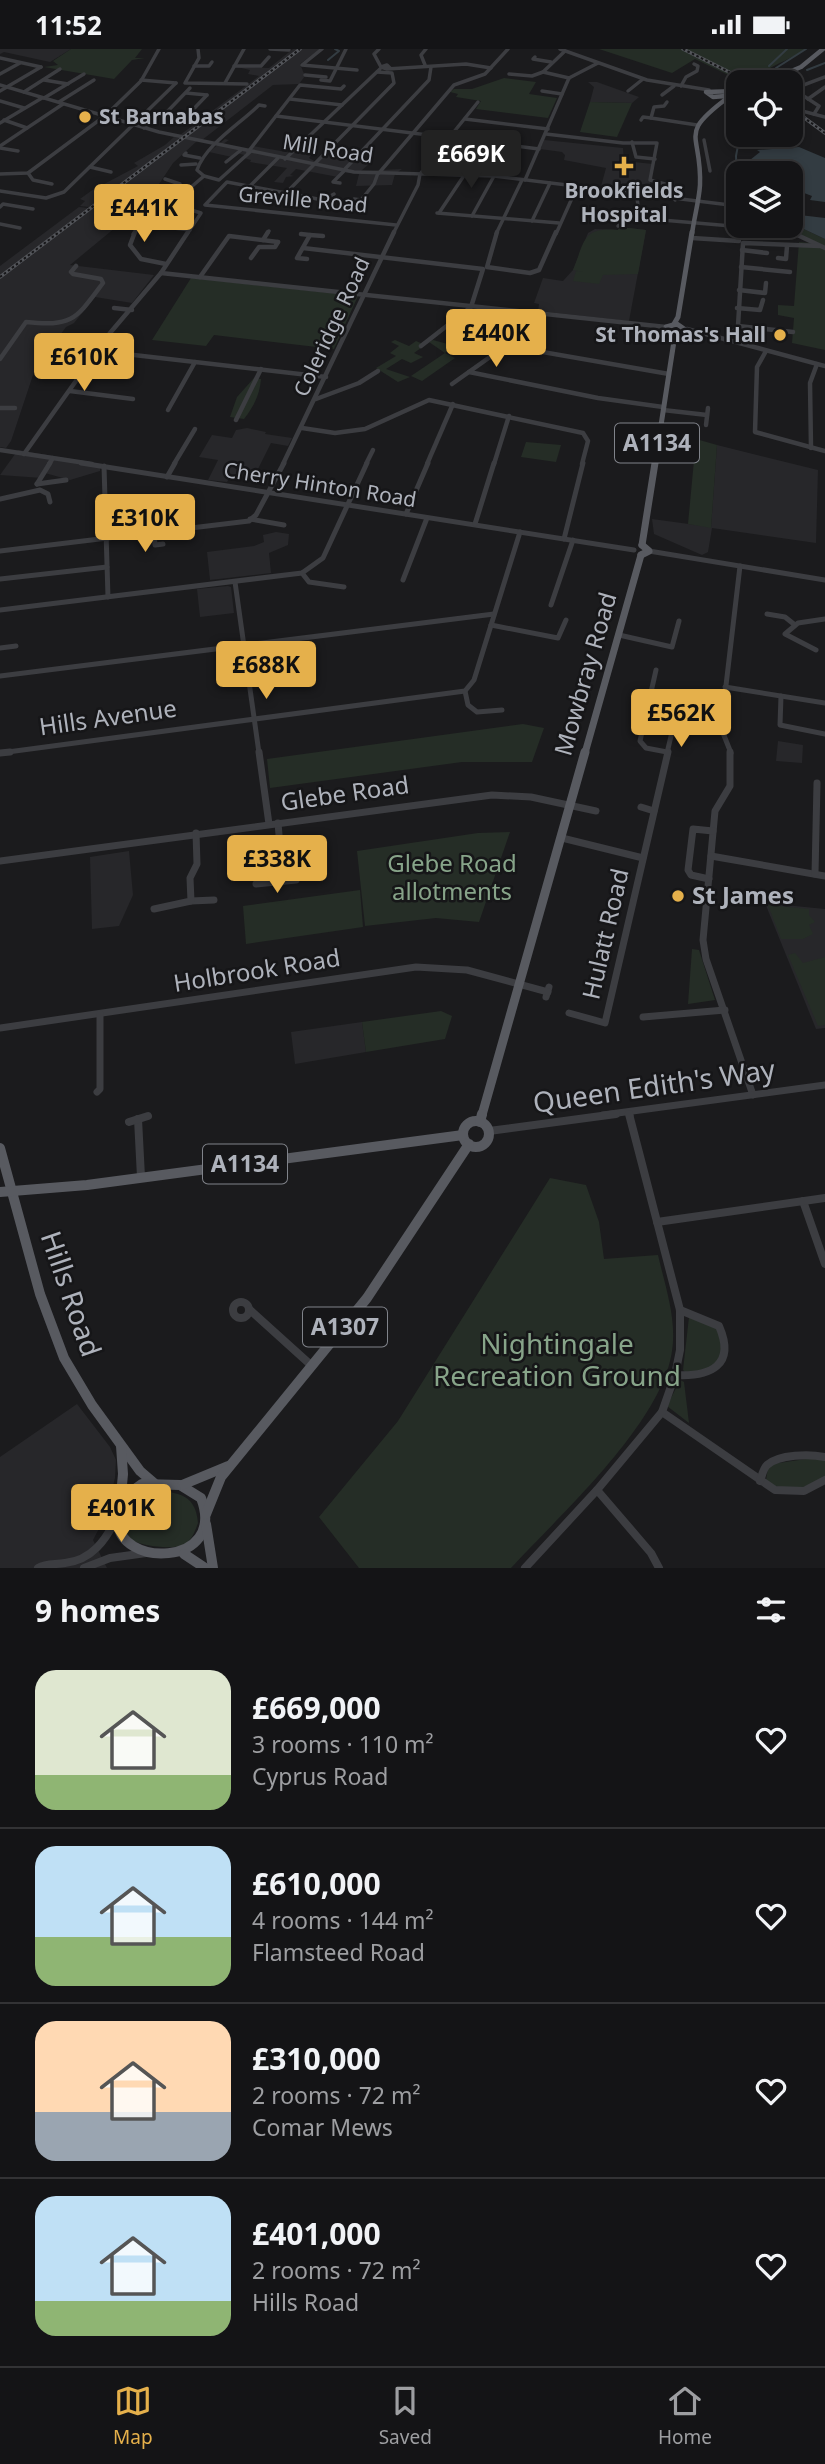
<!DOCTYPE html>
<meta charset="utf-8">
<style>
:root{--surface:#141416;--page:#1d1d1f;--text:#f1f3f6;--muted:#9d9ea1;--line:#333335;--accent:#e5b04b}
body{margin:0;font-family:"Noto Sans",sans-serif;background:var(--page);color:var(--text);height:100vh;display:flex;flex-direction:column;font-size:26px;white-space:nowrap}
*{box-sizing:border-box;margin:0}
p{font-size:23px;color:var(--muted)}
.icon{flex:none;width:38px;height:38px;fill:none;stroke:currentColor;stroke-width:2;stroke-linecap:round;stroke-linejoin:round}
.map{position:relative;height:1519px;overflow:hidden}
.sheet{display:flex;flex-direction:column;background:var(--surface);flex:1}
.sheet>*{flex:none}
.buttons{position:absolute;left:726px;top:21px;display:grid;gap:14px}
.buttons a{display:grid;place-items:center;width:77px;height:77px;border-radius:14px;background:var(--surface);box-shadow:0 4px 10px #0003,0 0 0 2px var(--line);font-size:35px}
.price{position:absolute;translate:-50% -60px;padding:0 16px;border-radius:7px;background:var(--accent);color:#111;font-size:23px;line-height:46px;filter:drop-shadow(0 2px 4px #0008)}
.price::after{content:'';position:absolute;left:50%;top:42px;width:21px;height:16px;margin-left:-10px;background:inherit;clip-path:polygon(0 0,100% 0,50% 100%)}
.price.on{background:#222;color:#fff}
ul{padding:0;list-style:none}
li{display:flex;align-items:center;gap:21px;height:175px;padding:0 35px}
li+li{border-top:2px solid var(--line)}
li span{display:grid;place-items:center;flex:none;width:196px;height:140px;border-radius:21px;color:#555}
li>.icon{margin-inline-start:auto}
span .icon{width:84px;height:84px;fill:#fffc;stroke-width:1}
li b{font-size:30px}
h2{display:flex;justify-content:space-between;align-items:center;height:84px;padding:0 35px;font-size:30px}
.status{display:flex;justify-content:space-between;align-items:center;height:49px;padding:0 35px;background:var(--surface);direction:ltr}
.status svg{height:19px;fill:currentColor}
.dock{display:flex;justify-content:space-around;align-items:center;height:98px;border-top:2px solid var(--line);background:var(--surface);font-size:19px;color:var(--muted)}
.dock a{display:grid;justify-items:center;gap:4px}
.dock .on{color:var(--accent)}
.map>svg:first-child{display:block}
</style>
<div class="status"><b>11:52</b><svg viewBox="0 0 49 12"><path d="M0 12V9h3v3zM5 12V6h3v6zM10 12V3h3v9zM15 12V0h3v12zM26 1h20v11H26zM47 4h2v5h-2z"/></svg></div>
<div class="map">
<svg width="825" height="1519" viewBox="0 0 825 1519">
<rect width="100%" height="100%" fill="#1b1b1d"/>
<g fill="#27272a">
<path d="M0,0H71L50,13L4,3L0,5Z"/>
<path d="M293,0H320L300,15L305,27L299,35L273,36L202,91L180,86L259,27L248,25L250,21L237,18L269,19Z"/>
<path d="M588,33H597L639,48L632,54L590,53L594,38Z"/>
<path d="M174,88L197,92L173,114L153,144L134,163L80,157L85,152L80,150L91,142L138,117L134,114L165,96Z"/>
<path d="M225,90L229,91L223,95L246,101L253,97L292,104L295,102L312,105L309,109L316,113L324,105L370,114L361,122L402,120L395,125L392,136L356,137L359,125L343,123L338,128L296,120L290,126L294,127L286,128L283,134L274,133L287,119L250,113L251,111L244,109V106L237,104L232,108L209,103Z"/>
<path d="M544,91L623,99L624,112L653,115L650,136L634,134L631,145L600,141L606,119L564,111L565,106L562,103L540,100Z"/>
<path d="M79,158L133,164L70,216L154,226L132,254L95,248L74,274L66,278L35,320L11,392L6,399L0,398V217Z"/>
<path d="M620,178L646,181L629,272L538,262L539,255L534,254L543,229L563,232L573,221L588,184L595,180L618,181Z"/>
<path d="M247,379L266,383L265,385L292,389L288,397L271,394L257,422L246,420L242,428L231,426L227,433L208,431L218,411L199,408L212,386L232,389L236,381Z"/>
<path d="M717,396L818,421L816,494L712,479L708,503L702,506L654,485L652,470L711,478Z"/>
<path d="M18,401L100,415V422L70,431L45,424L42,429L0,426Z"/>
<path d="M276,483L289,485L288,496L269,504L271,524L210,531L207,503L254,497L264,493L263,486Z"/>
<path d="M228,537L231,538L234,564L200,568L197,540Z"/>
<path d="M778,692L803,696L802,714L776,712Z"/>
<path d="M129,802L133,846L119,877L92,880L90,808Z"/>
<path d="M765,854L825,860V979L816,980Z"/>
<path d="M362,973L366,1003L295,1015L291,983Z"/>
<path d="M77,1355L110,1398L116,1411L115,1429L105,1468L93,1491L107,1519H0V1408Z"/>
</g>
<g fill="#252d26">
<path d="M71,0H142L135,9H145L132,11L114,30L44,18L58,16L53,12Z"/>
<path d="M599,0H806C790,11 762,20 750,33H743L695,10L672,24Z"/>
<path d="M504,29L536,33L529,45L557,49L548,69L476,60L481,52L456,48L458,45L450,43L454,40H472Z"/>
<path d="M590,53L632,54L617,88L580,83Z"/>
<path d="M791,174L825,190V301L792,294L794,269L778,266V256L794,257L799,193L811,194L780,177Z"/>
<path d="M620,178L646,181L638,225L603,226L599,235L573,232L576,222L583,223L573,221C585,192 582,178 618,181Z"/>
<path d="M191,229L358,247L334,300L214,286L206,297L152,291Z"/>
<path d="M395,291L409,297L416,292L425,296L414,304L423,308L411,314L402,310L386,320L410,328L398,333L376,319L396,307L390,304L399,297L391,293Z"/>
<path d="M433,291L455,297L445,304L455,309L422,332L411,327L445,304L429,293Z"/>
<path d="M254,329L261,330C260,345 254,357 244,370L230,368L237,348Z"/>
<path d="M696,390L717,396L711,479L688,475Z"/>
<path d="M526,393L561,396L556,413L521,408Z"/>
<path d="M523,675L544,679L532,713H462L270,739L267,710Z"/>
<path d="M510,783L479,873L436,869L365,877L357,802L478,784Z"/>
<path d="M360,841L363,878L246,895L243,857Z"/>
<path d="M768,856L809,860V866L815,873L809,876L813,885L803,890H781Z"/>
<path d="M692,900L699,901L715,951L688,955Z"/>
<path d="M795,904L803,914L825,908V976L818,977L788,906Z"/>
<path d="M441,962L452,967L445,990L366,1003L362,973Z"/>
<path d="M550,1129L586,1136L599,1173L604,1210L658,1206C665,1237 677,1270 672,1302C662,1374 560,1466 511,1519H359L319,1468L398,1372Z"/>
<path d="M689,1268L714,1277L722,1285L721,1317L687,1325L683,1321Z"/>
<path d="M680,1331L684,1333L689,1374L667,1357Z"/>
<path d="M819,1408L825,1411V1428C806,1439 785,1447 766,1431L768,1419L772,1415Z"/>
<path d="M147,1441C173,1443 196,1442 198,1474C195,1482 192,1492 183,1496C173,1501 137,1497 129,1489C114,1473 128,1445 147,1441Z"/>
</g>
<g fill="#333c42">
<path d="M799,98L825,109V153L810,151L812,147L804,144L799,151L791,150V124H754L750,111L760,103L757,101Z"/>
<path d="M791,165L825,169V190L791,174Z"/>
</g>
<g fill="none" stroke-linecap="round" stroke-linejoin="round">
<g stroke="#333c42" stroke-width="2">
<path d="M328,11L339,2L335,0"/>
<path d="M769,17L787,0"/>
<path d="M776,19L806,0"/>
<path d="M807,21L825,14"/>
<path d="M765,25L774,20"/>
<path d="M773,33L794,27"/>
<path d="M738,155L736,107L740,86"/>
<path d="M782,177L790,180"/>
</g>
<g stroke="#3c3d41" stroke-width="3.5">
<path d="M198,0L199,9L185,34L247,35"/>
<path d="M270,0L289,1"/>
<path d="M322,0L302,16L357,21"/>
<path d="M379,0L374,5L381,18"/>
<path d="M560,0L647,31L709,41"/>
<path d="M565,2L543,23L569,29"/>
<path d="M535,8L533,10L551,13"/>
<path d="M0,9L41,18"/>
<path d="M425,16L421,6L426,0"/>
<path d="M194,17H209L212,13"/>
<path d="M234,17H261L269,8"/>
<path d="M390,19L387,16L381,18L387,20L466,15L491,19"/>
<path d="M0,25L20,14"/>
<path d="M509,25L532,27L543,23"/>
<path d="M305,26L326,28"/>
<path d="M569,29L598,14"/>
<path d="M44,31L68,35"/>
<path d="M141,31L176,34"/>
<path d="M321,31L330,32L346,0"/>
<path d="M225,34L244,0"/>
<path d="M0,36L159,83L354,123L494,127L738,157"/>
<path d="M681,37L686,28L697,22L698,17L694,15"/>
<path d="M0,42L41,18"/>
<path d="M542,42L562,45"/>
<path d="M628,42L643,30"/>
<path d="M24,43L60,20"/>
<path d="M186,44L207,46"/>
<path d="M662,46L674,37"/>
<path d="M44,49L84,25"/>
<path d="M290,50L342,56"/>
<path d="M808,50L825,38"/>
<path d="M0,52L24,59"/>
<path d="M59,53L94,31"/>
<path d="M667,53L664,57L654,58L651,69L697,76"/>
<path d="M791,59L825,68"/>
<path d="M814,65L819,57L793,40L825,28"/>
<path d="M164,66L185,69L207,46"/>
<path d="M276,67L539,100"/>
<path d="M465,70L548,80"/>
<path d="M4,71L27,79"/>
<path d="M641,71L643,68L651,69"/>
<path d="M0,74L42,49"/>
<path d="M144,79L159,66H164L190,39"/>
<path d="M546,85L623,94H657L650,131L676,138L675,151"/>
<path d="M704,91L710,122"/>
<path d="M632,93L636,108L655,110"/>
<path d="M0,97L63,55"/>
<path d="M0,99L18,102"/>
<path d="M248,103L300,36L341,40L344,37"/>
<path d="M250,103L219,131L204,127L197,121C206,95 240,75 259,56L265,57"/>
<path d="M186,104L184,106L200,109"/>
<path d="M285,110L380,20"/>
<path d="M226,113L241,101"/>
<path d="M181,116L196,115"/>
<path d="M90,118L111,123"/>
<path d="M344,121L429,31L431,18"/>
<path d="M28,124L33,131L52,135"/>
<path d="M379,124L454,36L485,25L508,0"/>
<path d="M0,125L28,124L106,66L141,32L159,0"/>
<path d="M474,126L494,94"/>
<path d="M165,130L180,135L164,153L201,164L187,185"/>
<path d="M525,131L569,29"/>
<path d="M340,134L333,133L345,121"/>
<path d="M250,137L278,109"/>
<path d="M190,139L204,127"/>
<path d="M0,142L46,149L64,143L176,34"/>
<path d="M286,144L394,34L392,24L377,23"/>
<path d="M334,145L323,151L227,133L205,156L396,176"/>
<path d="M354,150L361,151L374,135L378,124"/>
<path d="M0,158L3,155L33,160"/>
<path d="M437,164L559,174"/>
<path d="M439,164L465,125"/>
<path d="M472,167L494,127"/>
<path d="M627,168L743,178"/>
<path d="M624,171L598,166L629,167"/>
<path d="M532,172L550,134"/>
<path d="M0,175L20,179"/>
<path d="M618,177L638,158L637,147"/>
<path d="M778,177L795,185"/>
<path d="M165,178L190,181"/>
<path d="M133,185L147,168"/>
<path d="M267,185L269,182"/>
<path d="M393,185L418,136L420,125L478,53"/>
<path d="M496,185L522,131"/>
<path d="M556,185L577,138"/>
</g>
<g stroke="#3c3d41" stroke-width="4.5">
<path d="M135,183L130,196L141,210L166,215"/>
<path d="M497,183L487,218L530,224L539,221L556,183"/>
<path d="M791,183L825,199"/>
<path d="M301,185L310,186L297,209L307,210"/>
<path d="M310,186L323,187"/>
<path d="M692,189L739,192"/>
<path d="M263,191L268,183"/>
<path d="M303,199L483,220L471,258L421,297"/>
<path d="M742,201L767,204"/>
<path d="M251,209L259,198H275L278,193"/>
<path d="M778,209L786,210L787,197"/>
<path d="M741,218L790,223"/>
<path d="M161,224L666,278"/>
<path d="M200,228L229,187L278,193"/>
<path d="M739,241L765,244L766,234"/>
<path d="M114,259L132,261"/>
<path d="M737,259L760,261L763,251"/>
<path d="M738,277L793,283"/>
<path d="M687,280L825,317"/>
<path d="M726,292L738,277L743,194L820,197"/>
<path d="M508,297L669,325"/>
<path d="M99,302L326,328"/>
<path d="M766,302L757,318L755,383L825,402"/>
<path d="M0,310L26,273C73,278 76,270 103,234L101,230L73,225L71,223L76,217"/>
<path d="M469,323L598,349L663,358"/>
<path d="M452,335L525,283"/>
<path d="M70,342L133,350"/>
<path d="M316,350L359,334L378,322"/>
<path d="M0,359H15"/>
<path d="M168,361L195,313"/>
<path d="M663,361L707,366"/>
<path d="M236,371L261,320"/>
<path d="M706,376L708,359"/>
<path d="M302,379L335,384L365,380L429,351L583,384L588,392L582,415"/>
<path d="M811,399L810,334L817,315"/>
<path d="M0,401L92,415"/>
<path d="M24,405L110,284L161,224L188,183"/>
<path d="M49,415L53,409"/>
<path d="M174,415L195,380"/>
<path d="M283,415L394,183"/>
<path d="M366,415L373,401"/>
<path d="M427,415L453,355"/>
<path d="M494,415L509,367"/>
</g>
<g stroke="#3c3d41" stroke-width="5">
<path d="M81,414L634,501"/>
<path d="M104,417L108,548"/>
<path d="M167,428L175,414"/>
<path d="M37,435L50,414"/>
<path d="M37,435L66,431"/>
<path d="M0,450L40,441L48,445L50,453"/>
<path d="M406,465L428,414"/>
<path d="M250,470L284,476"/>
<path d="M475,475L494,414"/>
<path d="M154,485L155,496L163,495"/>
<path d="M564,490L583,414"/>
<path d="M0,502L249,472L256,466L284,414"/>
<path d="M649,502L825,531"/>
<path d="M302,524L309,533L344,538"/>
<path d="M0,530L107,518"/>
<path d="M403,531L427,469"/>
<path d="M235,533L259,704"/>
<path d="M551,556L573,491"/>
<path d="M0,561L302,524L323,509L367,414"/>
<path d="M767,565L785,568L795,576"/>
<path d="M491,576L558,589L566,571"/>
<path d="M619,586L672,598L679,572"/>
<path d="M0,599L16,597"/>
<path d="M816,601L785,585L798,574L825,570"/>
<path d="M656,621L640,692L646,699L667,703"/>
<path d="M0,627L494,565"/>
<path d="M725,638L825,654"/>
<path d="M465,642L468,656L477,663L502,661"/>
<path d="M781,647L780,676L825,685"/>
<path d="M0,704L465,642L474,631L520,483"/>
<path d="M667,704L681,645"/>
<path d="M731,704L721,679L740,517"/>
</g>
<g stroke="#3c3d41" stroke-width="7">
<path d="M259,703L269,775"/>
<path d="M730,703V737L715,762L703,891L706,910L753,1046"/>
<path d="M0,704L10,703"/>
<path d="M641,758L654,762"/>
<path d="M278,774L283,832"/>
<path d="M562,789L643,809"/>
<path d="M711,807L825,827"/>
<path d="M0,812L492,746L531,748L596,762"/>
<path d="M815,825L817,734"/>
<path d="M709,830L691,826L688,821L693,780L713,782"/>
<path d="M256,835L296,831"/>
<path d="M191,852L214,851"/>
<path d="M154,860L191,852L190,829L197,815L196,784"/>
<path d="M546,948L549,938"/>
<path d="M569,964L605,974L668,703"/>
<path d="M643,968L725,961"/>
<path d="M0,979L416,918L467,921L548,943"/>
<path d="M97,1043L100,1040V965"/>
<path d="M629,1063L630,1066"/>
<path d="M603,1066L825,1036"/>
</g>
<g stroke="#3c3d41" stroke-width="8">
<path d="M138,1070L141,1128"/>
<path d="M129,1073L148,1067"/>
<path d="M489,1082L616,1065"/>
<path d="M803,1152L825,1215"/>
<path d="M657,1173L825,1149"/>
<circle cx="241" cy="1261" r="8"/>
<path d="M250,1261L312,1317"/>
<path d="M675,1326C711,1328 736,1316 719,1277L680,1261"/>
<path d="M662,1363L775,1441L804,1442L825,1431"/>
<path d="M760,1432C762,1427 763,1420 767,1416C779,1405 810,1405 825,1408"/>
<path d="M597,1441L651,1504L659,1519"/>
<path d="M38,1519C47,1514 55,1516 65,1514C92,1511 106,1491 117,1468"/>
<path d="M84,1519L110,1509L146,1504"/>
<path d="M525,1519L597,1441L662,1363L675,1326L680,1301V1261L629,1065"/>
</g>
<g stroke="#585a60" stroke-width="4.5">
<path d="M765,33L801,18L823,0"/>
<path d="M738,42L706,43L713,48L738,46"/>
<path d="M692,185C694,169 699,152 700,136C702,82 676,87 730,47"/>
</g>
<g stroke="#585a60" stroke-width="5">
<path d="M674,275L678,268L692,183"/>
<path d="M655,415L674,292L687,282L677,275L666,278V283L678,287"/>
</g>
<g stroke="#585a60" stroke-width="7">
<path d="M642,496L655,414"/>
<path d="M641,506L649,502L642,496"/>
<path d="M585,704L641,506"/>
</g>
<path stroke="#585a60" stroke-width="9" d="M482,1066L585,703"/>
<g stroke="#585a60" stroke-width="10">
<circle cx="476" cy="1085" r="13"/>
<path d="M480,1073L482,1065"/>
<path d="M0,1099L40,1245L64,1309L92,1356L140,1422L154,1434"/>
<path d="M0,1143L87,1136L463,1086"/>
<path d="M142,1435L180,1436L201,1449C228,1519 115,1519 118,1470C119,1455 130,1443 142,1435Z"/>
<path d="M182,1436L228,1417"/>
<path d="M120,1457L123,1425L121,1397"/>
<path d="M206,1465L221,1428L367,1249L469,1095"/>
<path d="M206,1475L213,1519"/>
<path d="M184,1505L205,1519"/>
</g>
<g stroke="#53555a" stroke-width="3.5">
<g id="rail">
<path d="M683,0L749,33"/>
<path d="M791,59L825,84"/>
<path d="M0,228L300,0"/>
</g>
</g>
<use href="#rail" stroke="#161618" stroke-width="2" stroke-dasharray="2.5" stroke-linecap="butt"/>
</g>
<g fill="#e5b04b" stroke="#161618" stroke-width="2.5">
<circle cx="85" cy="68" r="7"/>
<path d="M620.5 106.5h7v7h7v7h-7v7h-7v-7h-7v-7h7z"/>
<circle cx="780" cy="286" r="7"/>
<circle cx="678" cy="847" r="7"/>
</g>
<g text-anchor="middle" stroke-width="5" stroke-linejoin="round" paint-order="stroke">
<g font-size="21" font-weight="bold" fill="#aeb2bb" stroke="#161618" text-anchor="start">
<text x="99" y="75">St Barnabas</text>
<text x="624" y="149" text-anchor="middle">Brookfields<tspan x="624" dy="24">Hospital</tspan></text>
<text x="766" y="293" text-anchor="end">St Thomas's Hall</text>
</g>
<g font-size="21" fill="#aeb2bb" stroke="#161618">
<text transform="translate(328 100) rotate(9)" y="7">Mill Road</text>
<text transform="translate(303 151) rotate(5)" y="7">Greville Road</text>
<text transform="translate(332 278) rotate(-65)" y="7">Coleridge Road</text>
<text transform="translate(320 436) rotate(9)" y="7">Cherry Hinton Road</text>
</g>
<g fill="#161618" stroke="#80838a" stroke-width="2">
<rect x="615" y="374.5" width="84" height="39" rx="5"/>
<rect x="203" y="1095.5" width="84" height="39" rx="5"/>
<rect x="303" y="1258.5" width="84" height="39" rx="5"/>
</g>
<g font-size="23" font-weight="bold" fill="#aeb2bb">
<text x="657" y="402">A1134</text>
<text x="245" y="1123">A1134</text>
<text x="345" y="1286">A1307</text>
</g>
<g font-size="24" fill="#aeb2bb" stroke="#161618">
<text transform="translate(586 625) rotate(-74)" y="8">Mowbray Road</text>
<text transform="translate(108 669) rotate(-8)" y="8">Hills Avenue</text>
<text transform="translate(345 745) rotate(-8)" y="8">Glebe Road</text>
<text transform="translate(606 885) rotate(-77)" y="8">Hulatt Road</text>
<text transform="translate(257 922) rotate(-9)" y="8">Holbrook Road</text>
</g>
<g font-size="24" fill="#87a489" stroke="#161618">
<text x="452" y="823">Glebe Road<tspan x="452" dy="28">allotments</tspan></text>
</g>
<g font-size="24" font-weight="bold" fill="#aeb2bb" stroke="#161618" text-anchor="start">
<text x="692" y="855">St James</text>
</g>
<g font-size="28" fill="#aeb2bb" stroke="#161618">
<text transform="translate(654 1037) rotate(-8)" y="10">Queen Edith's Way</text>
<text transform="translate(71 1245) rotate(71)" y="10">Hills Road</text>
</g>
<g font-size="28" fill="#87a489" stroke="#161618">
<text x="557" y="1305">Nightingale<tspan x="557" dy="32">Recreation Ground</tspan></text>
</g>
</g>
</svg>
<div class="buttons">
<a><svg class="icon" aria-label="locate" viewBox="0 0 24 24"><circle cx="12" cy="12" r="6"/><path d="M12 2v4M12 18v4M2 12h4M18 12h4"/></svg></a>
<a><svg class="icon" aria-label="layers" viewBox="0 0 24 24"><path d="M12 4l9 5-9 5-9-5zM3 14l9 5 9-5"/></svg></a>
</div>
<b class="price on" style="left:471px;top:141px">£669K</b>
<b class="price" style="left:144px;top:195px">£441K</b>
<b class="price" style="left:496px;top:320px">£440K</b>
<b class="price" style="left:84px;top:344px">£610K</b>
<b class="price" style="left:145px;top:505px">£310K</b>
<b class="price" style="left:266px;top:652px">£688K</b>
<b class="price" style="left:681px;top:700px">£562K</b>
<b class="price" style="left:277px;top:846px">£338K</b>
<b class="price" style="left:121px;top:1495px">£401K</b>
</div>
<section class="sheet">
<h2>9 homes<svg class="icon" aria-label="filters" viewBox="0 0 24 24"><path d="M4 7h16M4 17h16"/><circle cx="9" cy="7" r="2"/><circle cx="15" cy="17" r="2"/></svg></h2>
<ul>
<li><span style="background:linear-gradient(#dfe7d0 75%,#8fb573 0)"><svg class="icon" aria-label="home" viewBox="0 0 24 24"><path d="M3 11l9-7 9 7M6 9v11h12V9"/></svg></span><div><b>£669,000</b><p>3 rooms · 110 m²</p><p>Cyprus Road</p></div><svg class="icon" aria-label="heart" viewBox="0 0 24 24"><path d="M12 20l-8-8c-3-5 5-10 8-4 3-6 11-1 8 4z"/></svg></li>
<li><span style="background:linear-gradient(#bfe0f5 65%,#8fb573 0)"><svg class="icon" aria-label="home" viewBox="0 0 24 24"><path d="M3 11l9-7 9 7M6 9v11h12V9"/></svg></span><div><b>£610,000</b><p>4 rooms · 144 m²</p><p>Flamsteed Road</p></div><svg class="icon" aria-label="heart" viewBox="0 0 24 24"><path d="M12 20l-8-8c-3-5 5-10 8-4 3-6 11-1 8 4z"/></svg></li>
<li><span style="background:linear-gradient(#ffd9b3 65%,#9aa5b1 0)"><svg class="icon" aria-label="home" viewBox="0 0 24 24"><path d="M3 11l9-7 9 7M6 9v11h12V9"/></svg></span><div><b>£310,000</b><p>2 rooms · 72 m²</p><p>Comar Mews</p></div><svg class="icon" aria-label="heart" viewBox="0 0 24 24"><path d="M12 20l-8-8c-3-5 5-10 8-4 3-6 11-1 8 4z"/></svg></li>
<li><span style="background:linear-gradient(#bfe0f5 75%,#8fb573 0)"><svg class="icon" aria-label="home" viewBox="0 0 24 24"><path d="M3 11l9-7 9 7M6 9v11h12V9"/></svg></span><div><b>£401,000</b><p>2 rooms · 72 m²</p><p>Hills Road</p></div><svg class="icon" aria-label="heart" viewBox="0 0 24 24"><path d="M12 20l-8-8c-3-5 5-10 8-4 3-6 11-1 8 4z"/></svg></li>
</ul>
</section>
<nav class="dock">
<a class="on"><svg class="icon" aria-label="map" viewBox="0 0 24 24"><path d="M3 6l6-2 6 2 6-2v14l-6 2-6-2-6 2zM9 4v14M15 6v14"/></svg>Map</a>
<a><svg class="icon" aria-label="saved" viewBox="0 0 24 24"><path d="M7 4h10v16l-5-4-5 4z"/></svg>Saved</a>
<a><svg class="icon" aria-label="home" viewBox="0 0 24 24"><path d="M3 11l9-7 9 7M6 9v11h12V9"/></svg>Home</a>
</nav>
